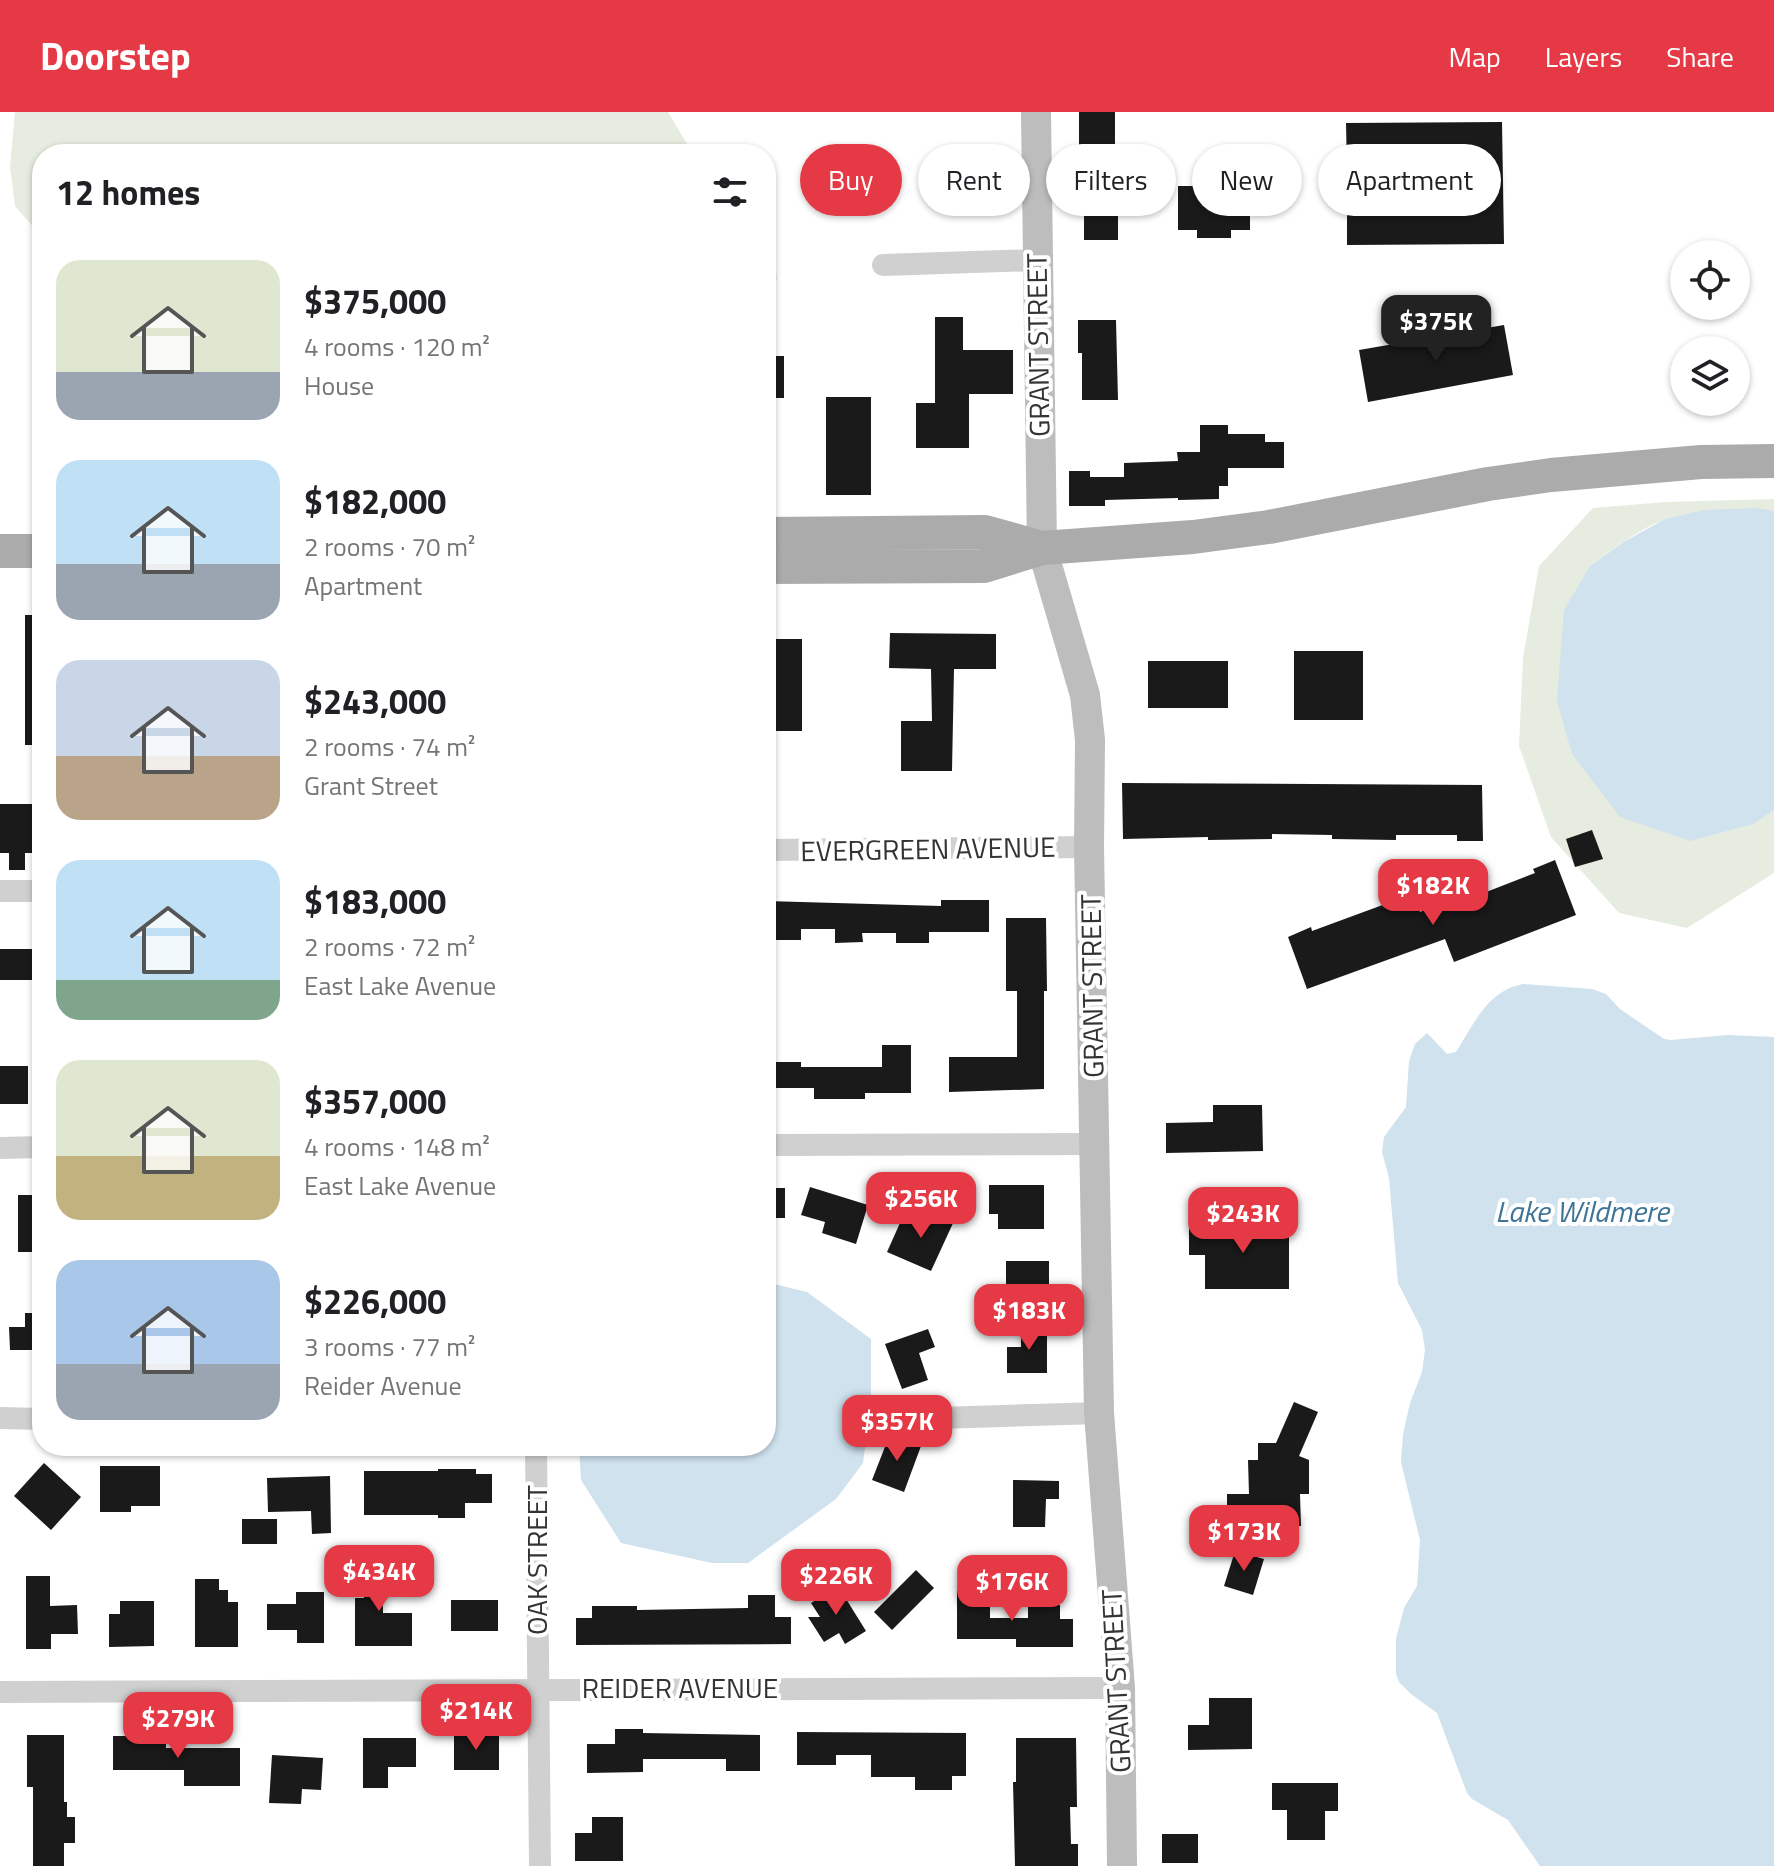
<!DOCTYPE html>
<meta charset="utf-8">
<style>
:root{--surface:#fff;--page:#f2f2f2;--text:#202124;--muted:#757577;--accent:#e63946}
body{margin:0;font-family:"Titillium Web",sans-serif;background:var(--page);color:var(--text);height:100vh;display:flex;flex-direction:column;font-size:30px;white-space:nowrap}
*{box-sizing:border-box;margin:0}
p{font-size:26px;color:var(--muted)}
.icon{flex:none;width:44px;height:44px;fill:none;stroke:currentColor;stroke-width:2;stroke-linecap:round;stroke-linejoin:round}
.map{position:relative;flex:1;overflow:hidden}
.details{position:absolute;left:32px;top:32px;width:744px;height:1312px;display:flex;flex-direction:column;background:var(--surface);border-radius:32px;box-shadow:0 2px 6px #0004}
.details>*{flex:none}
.banner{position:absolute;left:800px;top:32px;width:760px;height:72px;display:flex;gap:16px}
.fabs{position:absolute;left:1670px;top:128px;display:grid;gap:16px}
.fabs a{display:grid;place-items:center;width:80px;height:80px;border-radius:50%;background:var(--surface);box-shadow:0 2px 6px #0004;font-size:40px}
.price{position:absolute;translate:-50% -68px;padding:0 18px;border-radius:16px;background:var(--accent);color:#fff;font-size:26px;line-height:52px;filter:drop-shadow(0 2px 4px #0008)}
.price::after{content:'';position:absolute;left:50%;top:48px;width:24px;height:18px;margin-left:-12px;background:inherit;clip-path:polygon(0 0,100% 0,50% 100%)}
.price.active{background:#222;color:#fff}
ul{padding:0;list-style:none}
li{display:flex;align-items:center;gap:24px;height:200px;padding:0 24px}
li span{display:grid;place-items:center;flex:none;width:224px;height:160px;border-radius:24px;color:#555}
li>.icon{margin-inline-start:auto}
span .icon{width:96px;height:96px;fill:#fffc;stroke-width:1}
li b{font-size:34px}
h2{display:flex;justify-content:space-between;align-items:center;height:96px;padding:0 24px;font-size:34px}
.pill{padding:0 28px;border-radius:36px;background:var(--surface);box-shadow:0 2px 6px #0004;font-size:28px;line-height:72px}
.pill.active{background:var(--accent);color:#fff}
header{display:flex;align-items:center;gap:48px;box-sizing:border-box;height:112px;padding:0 40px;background:var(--accent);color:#fff}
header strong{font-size:38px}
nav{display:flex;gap:44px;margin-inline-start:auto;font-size:28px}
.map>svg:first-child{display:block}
</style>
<header>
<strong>Doorstep</strong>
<nav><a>Map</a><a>Layers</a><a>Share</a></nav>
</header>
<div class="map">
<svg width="1774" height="1754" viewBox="0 0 1774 1754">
<rect width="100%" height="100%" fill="#fff"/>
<g fill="#e6ecdf">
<path d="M15,0H668L693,42H42V125L15,94L10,55Z"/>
<path d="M766,119L772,127L777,167L766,180Z"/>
<path d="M1774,387V399C1752,396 1683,401 1663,408C1637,418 1612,438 1590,454L1752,712L1774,698V761L1687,816L1619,801L1551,725L1519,634L1523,546L1539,454L1593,396L1666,390Z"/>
</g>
<g fill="#cfe2ee">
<path d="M1756,396L1774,399V698L1753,712L1690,729L1620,705L1572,642L1557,589L1564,498L1590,454L1625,429L1665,407L1705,398Z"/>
<path d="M1523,872L1592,877L1606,882L1620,897L1664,927L1671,928L1728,923L1774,925V1754H1540L1508,1708L1472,1687L1467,1681L1437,1601L1411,1582L1399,1570L1396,1562V1527L1404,1496L1417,1474L1420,1428L1401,1350L1403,1322L1410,1291L1422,1260L1425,1238L1422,1218L1398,1171L1389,1066L1382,1040L1384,1025L1406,995L1409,949L1415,932L1427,921L1447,942L1456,940C1474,912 1487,879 1523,872Z"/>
<path d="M766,1170L807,1180L871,1227V1291L863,1351L836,1387L748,1451H712L621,1431L581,1368L579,1334H766Z"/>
</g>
<g fill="#1a1a1a">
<path d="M1079,0H1115V44H1139L1140,82H1118V128H1084V82H1072V43H1079Z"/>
<path d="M1502,10L1504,132L1347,133V81H1339V60H1347L1346,11Z"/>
<rect x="936" y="47" width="41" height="52"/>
<path d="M1178,74H1250V118H1231V126H1197V118H1178Z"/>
<path d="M935,205H963V238H1013V282H969V336H916V291H935Z"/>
<path d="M1078,208H1116L1118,288H1082V241H1078Z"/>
<path d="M1504,213L1513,263L1368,290L1359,238Z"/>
<rect x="766" y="244" width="18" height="42"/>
<rect x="826" y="285" width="45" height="98"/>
<path d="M1200,313H1228V322H1265V330H1284V356H1228V374H1219V387L1178,388V386L1105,388V394H1069V359H1090V365H1124V351L1178,349L1177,340H1200Z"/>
<rect x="25" y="503" width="17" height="130"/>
<path d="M890,521L996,522V557H954L952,659H901V609H932L931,557L889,556Z"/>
<rect x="766" y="527" width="36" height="92"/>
<rect x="1294" y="539" width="69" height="69"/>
<rect x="1148" y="549" width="80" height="47"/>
<path d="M1122,671L1482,673L1483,729H1457V723H1396V728L1332,727V723L1272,722V727L1208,728V725L1123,727Z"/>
<path d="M0,692H37V707H42V741H25V758H9V741H0Z"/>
<path d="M1592,718L1603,747L1575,755L1566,727Z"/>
<path d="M1555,748L1576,803L1454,850L1445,827L1307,877L1288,825L1311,815L1312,819L1388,791L1386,788L1412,778L1420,800L1456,786L1458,791L1535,761L1533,757Z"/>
<path d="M941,788H989V820H929V831H896V821H862L863,830L835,831V817H801V828H772V814H766V789L941,794Z"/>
<path d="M1006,806H1046L1047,879H1044V977L949,980V945H1017V879H1006Z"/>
<rect x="0" y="837" width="37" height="31"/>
<path d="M882,933H911V981H865V987H814V976H766V950H801V955H882Z"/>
<rect x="0" y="954" width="28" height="38"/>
<path d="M1213,993H1262L1263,1039L1166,1041V1011L1213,1010Z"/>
<path d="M989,1073H1044V1117H998V1102H989Z"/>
<path d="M810,1075L868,1093L856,1132L822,1121L825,1110L801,1103Z"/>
<rect x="766" y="1076" width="19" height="30"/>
<path d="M18,1083H42L41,1140H18Z"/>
<path d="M936,1101L954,1109L931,1159L887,1140L904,1102L930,1113Z"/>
<path d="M1189,1112H1289V1177H1205V1143H1189Z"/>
<path d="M1006,1149H1049V1174H1033V1199H1006Z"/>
<path d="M25,1201H42V1238H10L9,1215H25Z"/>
<path d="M1021,1214H1047V1261H1007V1235H1021Z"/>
<path d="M928,1217L935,1235L919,1241L928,1268L902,1277L885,1232Z"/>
<path d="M1294,1290L1318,1300L1299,1344L1309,1348V1382H1300L1301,1414L1227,1415V1382H1249L1248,1348H1258V1331H1276Z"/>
<path d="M890,1322L921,1334L904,1380L872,1368Z"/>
<path d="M44,1351L81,1385L51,1418L14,1384Z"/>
<path d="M100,1354H160V1394H131V1400H100Z"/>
<path d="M438,1357H476V1362H492V1391H465V1406H438V1403H364V1359H438Z"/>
<path d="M330,1364L331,1421L312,1422L311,1399L268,1400L267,1366Z"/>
<path d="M1013,1368L1059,1369V1387H1046L1045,1415H1013Z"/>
<rect x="242" y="1407" width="35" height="25"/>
<path d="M1235,1439L1264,1447L1253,1483L1224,1474Z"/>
<path d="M364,1445H382L383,1501H412V1534H355V1486H364Z"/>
<path d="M916,1458L934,1476L892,1518L874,1500Z"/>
<path d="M26,1464H50V1494L77,1493L78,1522H51V1537H26Z"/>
<path d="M195,1467H219V1478H228V1490H238V1535H195Z"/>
<path d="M838,1474L866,1519L845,1532L839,1521L824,1530L808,1505H820L811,1491Z"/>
<path d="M957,1479H990V1506H1028V1493H1060V1507H1073V1535H1016V1527H957Z"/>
<path d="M296,1480H324V1531H297V1518H267V1492H296Z"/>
<path d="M748,1483H775V1505H791V1532L576,1533V1506H592V1494H637V1498L748,1496Z"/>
<rect x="451" y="1488" width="47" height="31"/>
<path d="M120,1489H154V1534L109,1535V1502H120Z"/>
<path d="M1209,1586H1252V1637L1188,1638V1613H1209Z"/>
<path d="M615,1617H643V1621L760,1623V1659H726V1647H643V1660L587,1661V1632H615Z"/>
<path d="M797,1620L966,1621V1664H952V1678H915V1665H871V1643H836V1653H797Z"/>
<rect x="454" y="1621" width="45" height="37"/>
<path d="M27,1623H64V1690H67V1705H75V1731H64V1754H33V1675H27Z"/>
<path d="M113,1624H166V1636H240V1674H184V1658H113Z"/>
<path d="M363,1626H416V1655H388V1676H363Z"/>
<path d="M1016,1626H1076L1077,1695H1070L1071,1732H1078V1754H1015L1013,1670H1016Z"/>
<path d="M272,1643L323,1646L321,1678L302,1677L301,1692L269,1691Z"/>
<path d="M1272,1671H1338V1699H1325V1728H1287V1698H1272Z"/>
<path d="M592,1705H623V1749H575V1721H592Z"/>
<rect x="1162" y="1722" width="36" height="29"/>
</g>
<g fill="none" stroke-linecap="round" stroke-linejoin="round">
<g stroke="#d0d0d0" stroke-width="22">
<path d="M883,153L1036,148"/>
<path d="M766,738L1089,735"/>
<path d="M0,779H42"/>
<path d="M766,1033L1094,1032"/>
<path d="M0,1036L42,1035"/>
<path d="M0,1306L42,1307"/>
<path d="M938,1306L1099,1301"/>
<path d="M536,1334L540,1754"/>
<path d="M0,1580L1120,1576"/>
</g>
<path stroke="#bdbdbd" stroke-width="30" d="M1036,0L1042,436L1085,583L1090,628L1089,735L1099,1301L1120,1576L1122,1754"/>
<g stroke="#ababab" stroke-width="34">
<path d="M766,422L985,420L1042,436"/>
<path d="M0,439H42"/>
<path d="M766,455L984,454L1042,436L1193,425L1269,415L1488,372L1551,363L1701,350L1774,349"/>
</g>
</g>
<g text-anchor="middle" stroke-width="8" stroke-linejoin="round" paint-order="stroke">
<g font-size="28" fill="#333" stroke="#fff">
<text transform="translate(1038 233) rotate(-91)" y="10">GRANT STREET</text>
<text transform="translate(928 737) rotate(-1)" y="10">EVERGREEN AVENUE</text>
<text transform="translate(1092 874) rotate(-91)" y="10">GRANT STREET</text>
<text transform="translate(537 1448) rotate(-90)" y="10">OAK STREET</text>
<text transform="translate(1116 1569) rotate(-93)" y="10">GRANT STREET</text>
<text x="680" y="1586">REIDER AVENUE</text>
</g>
<g font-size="30" font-style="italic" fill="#3f7597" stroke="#fff">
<text x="1582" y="1110">Lake Wildmere</text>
</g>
</g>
</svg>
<div class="fabs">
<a><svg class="icon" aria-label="locate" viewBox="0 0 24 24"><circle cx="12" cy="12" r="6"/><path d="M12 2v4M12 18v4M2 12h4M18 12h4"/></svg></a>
<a><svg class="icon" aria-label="layers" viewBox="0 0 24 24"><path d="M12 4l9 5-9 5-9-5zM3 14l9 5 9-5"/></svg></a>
</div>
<b class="price active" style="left:1436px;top:251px">$375K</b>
<b class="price" style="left:1433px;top:815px">$182K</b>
<b class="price" style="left:921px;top:1128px">$256K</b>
<b class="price" style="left:1243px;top:1143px">$243K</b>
<b class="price" style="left:1029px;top:1240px">$183K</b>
<b class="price" style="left:897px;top:1351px">$357K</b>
<b class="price" style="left:1244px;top:1461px">$173K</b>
<b class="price" style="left:379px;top:1501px">$434K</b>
<b class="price" style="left:836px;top:1505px">$226K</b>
<b class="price" style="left:1012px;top:1511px">$176K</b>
<b class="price" style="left:476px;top:1640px">$214K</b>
<b class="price" style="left:178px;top:1648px">$279K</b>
<div class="banner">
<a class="pill active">Buy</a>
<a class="pill">Rent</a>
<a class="pill">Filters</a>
<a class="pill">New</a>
<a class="pill">Apartment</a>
</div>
<section class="details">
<h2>12 homes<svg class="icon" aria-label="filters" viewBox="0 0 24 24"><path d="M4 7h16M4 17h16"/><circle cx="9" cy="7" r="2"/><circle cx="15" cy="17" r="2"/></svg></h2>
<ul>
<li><span style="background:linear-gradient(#dfe7d0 70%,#9aa5b1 0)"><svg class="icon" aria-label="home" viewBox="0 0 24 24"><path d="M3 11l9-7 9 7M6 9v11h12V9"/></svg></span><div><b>$375,000</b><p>4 rooms · 120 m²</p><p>House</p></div></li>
<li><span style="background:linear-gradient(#bfe0f5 65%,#9aa5b1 0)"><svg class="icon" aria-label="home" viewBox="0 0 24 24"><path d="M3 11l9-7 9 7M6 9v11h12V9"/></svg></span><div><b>$182,000</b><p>2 rooms · 70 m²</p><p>Apartment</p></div></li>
<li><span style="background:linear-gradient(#c9d6e8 60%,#b9a48a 0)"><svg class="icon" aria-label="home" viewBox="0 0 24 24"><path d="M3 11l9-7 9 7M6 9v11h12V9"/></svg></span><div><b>$243,000</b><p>2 rooms · 74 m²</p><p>Grant Street</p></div></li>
<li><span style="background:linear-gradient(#bfe0f5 75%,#7fa58c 0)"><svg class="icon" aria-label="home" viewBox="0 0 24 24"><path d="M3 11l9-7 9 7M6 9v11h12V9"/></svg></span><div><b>$183,000</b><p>2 rooms · 72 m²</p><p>East Lake Avenue</p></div></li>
<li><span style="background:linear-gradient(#dfe7d0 60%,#c2b280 0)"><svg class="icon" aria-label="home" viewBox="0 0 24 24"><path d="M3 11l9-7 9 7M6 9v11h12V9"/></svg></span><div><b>$357,000</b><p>4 rooms · 148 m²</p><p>East Lake Avenue</p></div></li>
<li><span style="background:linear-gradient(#a9c7e8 65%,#9aa5b1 0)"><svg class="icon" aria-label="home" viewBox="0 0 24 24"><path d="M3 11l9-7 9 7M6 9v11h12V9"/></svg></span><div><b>$226,000</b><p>3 rooms · 77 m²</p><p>Reider Avenue</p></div></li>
</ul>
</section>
</div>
